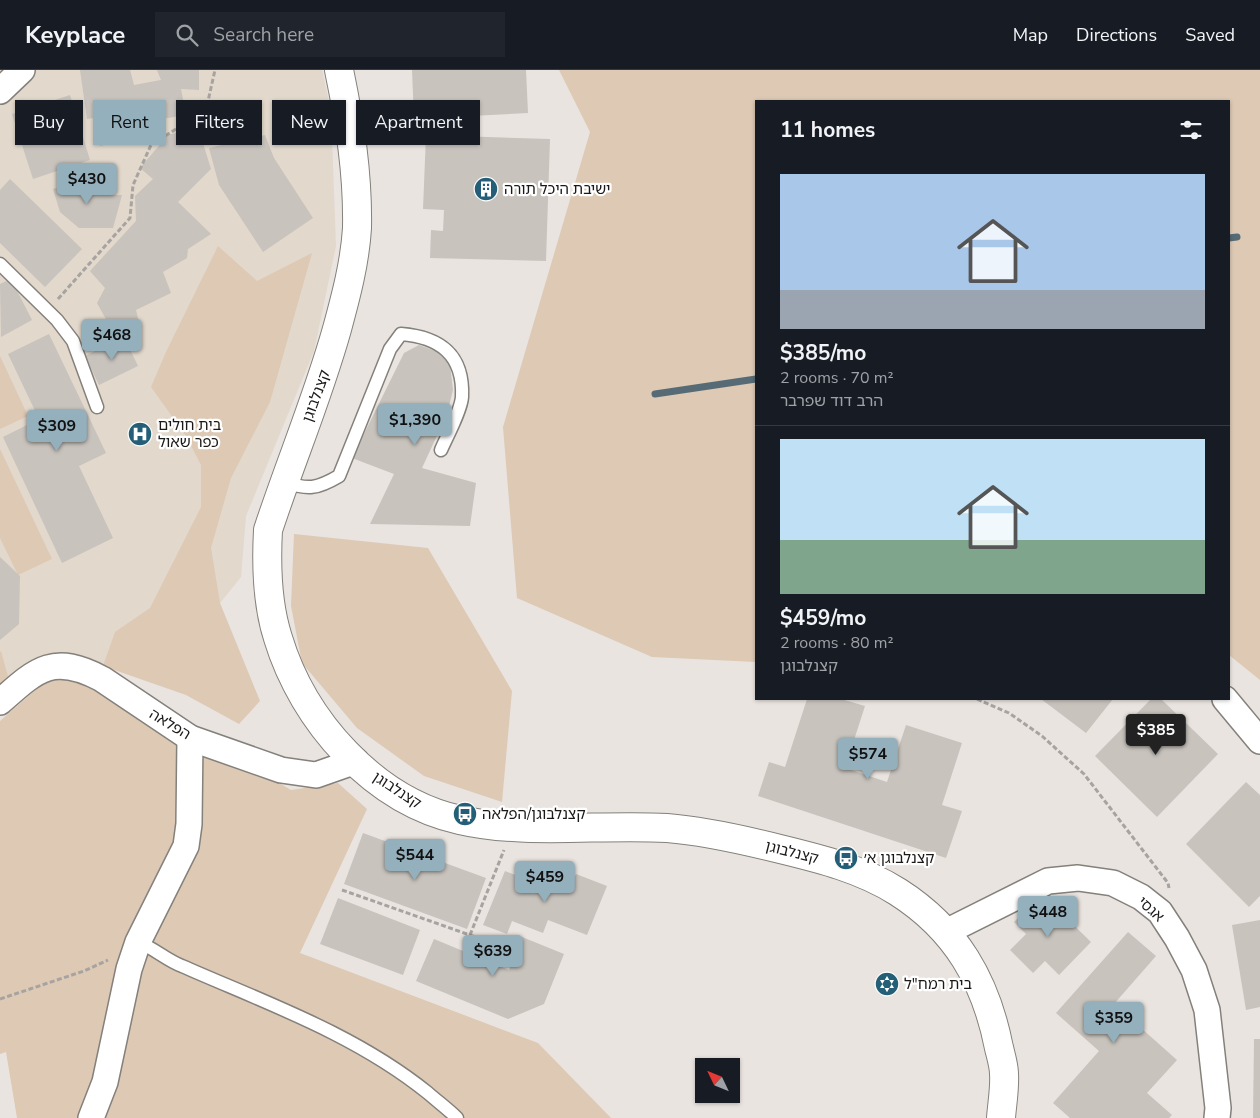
<!DOCTYPE html>
<meta charset="utf-8">
<style>
:root{--surface:#171b24;--page:#20242c;--text:#f1f3f6;--muted:#9ea1a6;--line:#363941;--accent:#95b0bd}
body{margin:0;font-family:"Nunito Sans","Noto Sans Hebrew",sans-serif;background:var(--page);color:var(--text);height:100vh;display:flex;flex-direction:column;font-size:19px;white-space:nowrap}
*{box-sizing:border-box;margin:0}
p{font-size:16px;color:var(--muted)}
.icon{flex:none;width:28px;height:28px;fill:none;stroke:currentColor;stroke-width:2;stroke-linecap:round;stroke-linejoin:round}
.map{position:relative;flex:1;overflow:hidden}
.panel{position:absolute;left:755px;top:30px;width:475px;height:600px;display:flex;flex-direction:column;background:var(--surface);border-radius:0px;box-shadow:0 1px 4px #0004}
.panel>*{flex:none}
.top-card{position:absolute;left:15px;top:30px;width:475px;height:45px;display:flex;gap:10px}
.needle{width:32px;rotate:313deg}
.tools{position:absolute;left:695px;top:988px;display:grid;gap:10px}
.tools a{display:grid;place-items:center;width:45px;height:45px;border-radius:0px;background:var(--surface);box-shadow:0 1px 4px #0004;font-size:25px}
.price{position:absolute;translate:-50% -42px;padding:0 11px;border-radius:5px;background:var(--accent);color:#111;font-size:16px;line-height:32px;filter:drop-shadow(0 1px 2px #0008)}
.price::after{content:'';position:absolute;left:50%;top:30px;width:15px;height:11px;margin-left:-8px;background:inherit;clip-path:polygon(0 0,100% 0,50% 100%)}
.price.on{background:#222;color:#fff}
ul{padding:0;list-style:none}
li{display:grid;align-content:center;gap:10px;height:265px;padding:0 25px}
li+li{border-top:1px solid var(--line)}
li span{display:grid;place-items:center;height:155px;border-radius:0px;color:#555}
li>.icon{margin-inline-start:auto}
span .icon{width:90px;height:90px;fill:#fffc;stroke-width:1}
li b{font-size:21px}
h2{display:flex;justify-content:space-between;align-items:center;height:60px;padding:0 25px;font-size:21px}
.tag{padding:0 18px;border-radius:0px;background:var(--surface);box-shadow:0 1px 4px #0004;font-size:18px;line-height:45px}
.tag.on{background:var(--accent);color:#111}
header{display:flex;align-items:center;gap:30px;box-sizing:border-box;height:70px;padding:0 25px;background:var(--surface);border-bottom:1px solid var(--line)}
header strong{font-size:24px}
nav{display:flex;gap:28px;margin-inline-start:auto;font-size:18px}
.search{width:350px;height:45px;background:var(--page);display:flex;align-items:center;gap:12px;box-sizing:border-box;padding:0 18px;border-radius:0px;color:var(--muted);font-size:19px}
.map>svg:first-child{display:block}
</style>
<header>
<strong>Keyplace</strong>
<div class="search"><svg class="icon" aria-label="search" viewBox="0 0 24 24"><circle cx="10" cy="10" r="6"/><path d="M15 15l6 6"/></svg>Search here</div>
<nav><a>Map</a><a>Directions</a><a>Saved</a></nav>
</header>
<div class="map">
<svg width="1260" height="1048" viewBox="0 0 1260 1048">
<rect width="100%" height="100%" fill="#e9e4df"/>
<path fill="#e2d8cc" d="M0,0H322L331,41L336,176L314,281L246,446L241,507L220,533L103,596L0,629Z"/>
<g fill="#ddc9b4">
<path d="M559,0H1260V610L1229,585V31H756V592L652,587L517,528L503,357L590,62Z"/>
<path d="M218,176L257,211L312,183L270,332L231,408L211,478L220,533L260,631L239,654L186,625L103,596L115,562L150,538L201,437V395L186,366L151,317L166,282Z"/>
<path d="M0,286L28,346L0,359Z"/>
<path d="M0,379L52,489L18,505L0,468Z"/>
<path d="M294,464L428,478L512,621L502,732L424,706L357,658L302,593L291,536Z"/>
<path d="M1,581L9,610L0,618V582Z"/>
<path d="M65,602L188,677L247,694L291,720L338,713L367,739L300,883L538,973L611,1048H17L6,982L0,984V651L50,607Z"/>
</g>
<g fill="none" stroke-linecap="round" stroke-linejoin="round">
<g stroke="#566b75" stroke-width="7">
<path d="M1229,168L1237,167"/>
<path d="M655,324L756,309"/>
</g>
</g>
<g fill="#c8c3bd">
<path d="M80,0H130L134,15L161,10L157,0H199V20L181,19L186,45L149,51L148,64L100,76V47L87,49Z"/>
<path d="M412,0H526L528,43L414,49Z"/>
<path d="M70,25L90,90L33,109L12,44Z"/>
<path d="M198,57L211,99L178,132L211,164L188,179L187,188L163,202L171,223L136,240L139,252L112,260L97,233L105,218L90,201L136,151L135,126L153,109L140,98L168,65Z"/>
<path d="M265,65L274,88L313,148L263,182L219,115L209,78Z"/>
<path d="M426,65L550,69L546,191L430,188L431,160L443,161L444,140L423,139Z"/>
<path d="M91,107L94,125H122L113,158H79L60,142L53,119Z"/>
<path d="M10,109L82,179L45,217L0,173V120Z"/>
<path d="M11,209L32,250L1,267L0,214Z"/>
<path d="M49,264L106,383L79,396L113,468L62,493L3,367L39,349L8,284Z"/>
<path d="M124,267L138,296L99,315L85,286Z"/>
<path d="M419,275L436,281L450,294L453,320L447,344L422,398L476,413L470,456L370,454L394,404L352,388L404,283Z"/>
<path d="M0,487L20,506L19,554L0,570Z"/>
<path d="M807,629H841L865,636L845,698L887,712L906,655L962,673L942,735L962,741L946,788L758,726L769,692L785,697Z"/>
<path d="M1041,629H1113L1086,663Z"/>
<path d="M1151,629H1161L1218,684L1157,747L1095,686Z"/>
<path d="M1246,712L1260,725V826L1249,837L1186,774Z"/>
<path d="M363,763L486,808L467,859L344,814Z"/>
<path d="M505,801L529,810L532,803L570,818L576,804L607,816L587,865L548,850L543,863L512,851L507,864L483,855Z"/>
<path d="M1042,824L1091,872L1059,905L1045,891L1033,903L1010,880L1026,864L1014,852Z"/>
<path d="M338,828L420,860L403,905L320,874Z"/>
<path d="M1260,850V937L1246,940L1232,855Z"/>
<path d="M1128,862L1156,886L1114,934L1177,990L1147,1023L1172,1045L1169,1048H1070L1053,1033L1099,981L1056,943Z"/>
<path d="M522,867L564,884L544,934L508,949L416,911L434,869L509,900Z"/>
<path d="M1254,969H1260V1048H1253Z"/>
</g>
<g fill="none" stroke-linecap="round" stroke-linejoin="round">
<g stroke="#84807b" stroke-width="15">
<g id="service">
<path d="M0,194L57,250L73,271L97,337"/>
<path d="M284,412C308,420 317,419 339,406L390,279L401,264C439,267 464,284 462,327C461,341 447,366 441,380"/>
<path d="M138,872C154,878 166,890 182,896C266,933 355,964 428,1023C437,1031 448,1039 457,1048"/>
</g>
</g>
<g stroke="#84807b" stroke-width="28">
<g id="minor">
<path d="M0,21L22,0"/>
<path d="M1225,629L1260,671"/>
<path d="M0,632C37,599 53,583 102,609L190,668L281,700L316,705L356,691"/>
<path d="M946,862L1048,811L1078,808L1113,813L1141,827L1160,842L1177,868L1194,900L1207,940L1218,1038L1217,1048"/>
<path d="M91,1048L105,1012L129,899L138,872L186,776L189,754L190,668"/>
</g>
</g>
<g stroke="#84807b" stroke-width="30">
<path id="tertiary" d="M339,0C350,53 358,104 357,158C355,192 346,226 337,259C318,327 290,393 268,460C266,496 267,534 278,568C303,651 374,731 460,750C525,765 601,754 667,758C705,761 744,770 780,779C821,789 862,799 898,822C956,859 986,911 999,978C1001,986 1004,996 1004,1004C1005,1018 1002,1034 1001,1048"/>
</g>
<g stroke="#a7a3a0" stroke-width="3" stroke-dasharray="5 2.5" stroke-linecap="butt">
<path d="M58,229L130,148L133,115L151,75L206,40L215,0"/>
<path d="M977,629L1009,643L1042,666L1084,704L1168,813L1169,818"/>
<path d="M342,820L504,877"/>
<path d="M470,865L504,780"/>
<path d="M0,929L84,901L108,890"/>
</g>
<use href="#service" stroke="#fff" stroke-width="12"/>
<use href="#minor" stroke="#fff" stroke-width="25"/>
<use href="#tertiary" stroke="#fff" stroke-width="28"/>
</g>
<defs>
<g id="building-disc" transform="scale(1.25)"><circle r="9.5" fill="#245f77" stroke="#fff"/><path d="M-4-6H4V6H1V3H-1V6H-4ZM-2.5-4.3h1.7v1.8h-1.7ZM.8-4.3h1.7v1.8H.8ZM-2.5-1h1.7V.8h-1.7ZM.8-1h1.7V.8H.8Z" fill="#fff"/></g>
<g id="hospital-disc" transform="scale(1.25)"><circle r="9.5" fill="#245f77" stroke="#fff"/><path d="M-5-5h3v3.5h4V-5h3V5h-3V1.5h-4V5h-3Z" fill="#fff"/></g>
<g id="bus-disc" transform="scale(1.25)"><circle r="9.5" fill="#245f77" stroke="#fff"/><path d="M-5-6H5V4H4V6H2V4H-2V6H-4V4H-5ZM-3.5-4V0h7V-4ZM-3.5 1.2v1.5H-2V1.2ZM2 1.2v1.5H3.5V1.2Z" fill="#fff"/></g>
<g id="synagogue-disc" transform="scale(1.25)"><circle r="9.5" fill="#245f77" stroke="#fff"/><path d="M0-6.5L5.6 3.2H-5.6ZM0 6.5L5.6-3.2H-5.6Z" fill="#fff"/></g>
</defs>
<g fill-rule="evenodd">
<use href="#building-disc" x="486" y="119"/>
<use href="#hospital-disc" x="140" y="364"/>
<use href="#bus-disc" x="465" y="744"/>
<use href="#bus-disc" x="846" y="788"/>
<use href="#synagogue-disc" x="887" y="914"/>
</g>
<g text-anchor="middle" stroke-width="4.5" stroke-linejoin="round" paint-order="stroke">
<g font-size="15" fill="#1b1918" stroke="#fff" text-anchor="start">
<text x="504" y="124">ישיבת היכל תורה</text>
<text x="158" y="360">בית חולים<tspan x="158" dy="17">כפר שאול</tspan></text>
<text x="482" y="749">קצנלבוגן/הפלאה</text>
<text x="864" y="793">קצנלבוגן א׳</text>
<text x="904" y="919">בית רמח"ל</text>
</g>
<g font-size="15" fill="#1b1918" stroke="#fff">
<text transform="translate(316 326) rotate(-70)" y="5">קצנלבוגן</text>
<text transform="translate(170 654) rotate(31)" y="5">הפלאה</text>
<text transform="translate(397 720) rotate(33)" y="5">קצנלבוגן</text>
<text transform="translate(792 782) rotate(14)" y="5">קצנלבוגן</text>
<text transform="translate(1151 839) rotate(42)" y="5">אגסי</text>
</g>
</g>
</svg>
<div class="tools">
<a><svg class="needle" viewBox="-14 -14 28 28"><path d="M0-13l5 13h-10z" fill="#e53935"/><path d="M0 13l5-13h-10z" fill="#9ea1a6"/></svg></a>
</div>
<b class="price" style="left:87px;top:135px">$430</b>
<b class="price" style="left:112px;top:291px">$468</b>
<b class="price" style="left:415px;top:376px">$1,390</b>
<b class="price" style="left:57px;top:382px">$309</b>
<b class="price on" style="left:1156px;top:686px">$385</b>
<b class="price" style="left:868px;top:710px">$574</b>
<b class="price" style="left:415px;top:811px">$544</b>
<b class="price" style="left:545px;top:833px">$459</b>
<b class="price" style="left:1048px;top:868px">$448</b>
<b class="price" style="left:493px;top:907px">$639</b>
<b class="price" style="left:1114px;top:974px">$359</b>
<div class="top-card">
<a class="tag">Buy</a>
<a class="tag on">Rent</a>
<a class="tag">Filters</a>
<a class="tag">New</a>
<a class="tag">Apartment</a>
</div>
<section class="panel">
<h2>11 homes<svg class="icon" aria-label="filters" viewBox="0 0 24 24"><path d="M4 7h16M4 17h16"/><circle cx="9" cy="7" r="2"/><circle cx="15" cy="17" r="2"/></svg></h2>
<ul>
<li><span style="background:linear-gradient(#a9c7e8 75%,#9aa5b1 0)"><svg class="icon" aria-label="home" viewBox="0 0 24 24"><path d="M3 11l9-7 9 7M6 9v11h12V9"/></svg></span><div><b>$385/mo</b><p>2 rooms · 70 m²</p><p>הרב דוד שפרבר</p></div></li>
<li><span style="background:linear-gradient(#bfe0f5 65%,#7fa58c 0)"><svg class="icon" aria-label="home" viewBox="0 0 24 24"><path d="M3 11l9-7 9 7M6 9v11h12V9"/></svg></span><div><b>$459/mo</b><p>2 rooms · 80 m²</p><p>קצנלבוגן</p></div></li>
</ul>
</section>
</div>
